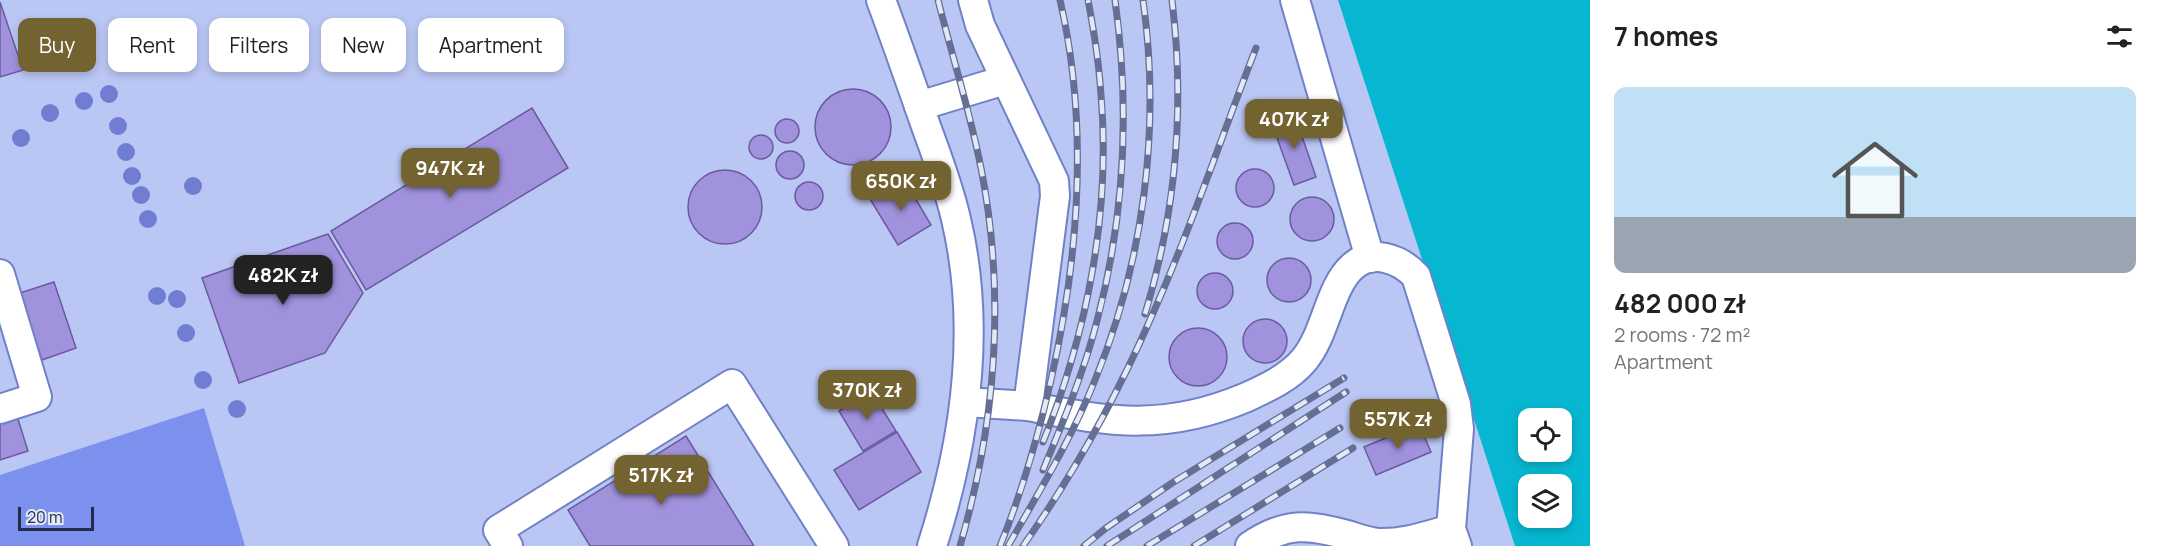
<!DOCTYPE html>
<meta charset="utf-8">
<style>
:root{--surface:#fff;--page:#f6f6f6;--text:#202124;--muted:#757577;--line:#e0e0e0;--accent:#736331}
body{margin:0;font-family:Manrope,sans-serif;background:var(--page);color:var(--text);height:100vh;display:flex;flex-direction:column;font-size:22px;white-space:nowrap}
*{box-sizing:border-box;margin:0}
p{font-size:20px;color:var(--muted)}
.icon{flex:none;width:33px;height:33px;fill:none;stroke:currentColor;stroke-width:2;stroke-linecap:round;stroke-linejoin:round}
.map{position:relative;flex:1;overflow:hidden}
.drawer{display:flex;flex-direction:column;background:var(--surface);width:570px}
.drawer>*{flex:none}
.guide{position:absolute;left:18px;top:18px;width:570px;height:54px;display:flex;gap:12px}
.buttons{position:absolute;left:1518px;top:408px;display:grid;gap:12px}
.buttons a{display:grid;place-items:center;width:54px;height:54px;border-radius:12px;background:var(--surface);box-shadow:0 3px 9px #0003;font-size:30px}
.scale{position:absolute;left:18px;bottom:15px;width:76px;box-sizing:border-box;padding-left:6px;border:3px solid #242b49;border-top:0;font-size:16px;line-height:21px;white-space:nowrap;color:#242b49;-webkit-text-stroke:4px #e4e9f9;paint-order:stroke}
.price{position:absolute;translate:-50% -51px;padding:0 14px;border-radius:12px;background:var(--accent);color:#fff;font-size:20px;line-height:39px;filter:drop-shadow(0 2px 3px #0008)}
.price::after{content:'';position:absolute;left:50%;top:36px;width:18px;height:14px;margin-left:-9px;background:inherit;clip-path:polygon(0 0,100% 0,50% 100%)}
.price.selected{background:#222;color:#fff}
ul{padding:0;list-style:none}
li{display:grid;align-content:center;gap:12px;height:318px;padding:0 24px}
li+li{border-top:2px solid var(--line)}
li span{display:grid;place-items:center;height:186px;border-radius:12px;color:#555}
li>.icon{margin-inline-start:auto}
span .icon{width:108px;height:108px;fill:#fffc;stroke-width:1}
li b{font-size:26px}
h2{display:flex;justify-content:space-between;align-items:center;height:72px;padding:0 24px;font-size:26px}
.pill{padding:0 21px;border-radius:12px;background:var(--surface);box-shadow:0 3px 9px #0003;font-size:21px;line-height:54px}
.pill.selected{background:var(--accent);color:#fff}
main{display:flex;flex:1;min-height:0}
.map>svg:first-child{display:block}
</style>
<main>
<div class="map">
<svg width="1590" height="546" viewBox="0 0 1590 546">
<rect width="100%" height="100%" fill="#bac7f4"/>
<path fill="#7c91ee" d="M204,408L245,546H0V475Z"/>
<path fill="#07b7d1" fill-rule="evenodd" d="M1338,0H1590V546H1515ZM1528,418H1562V452H1528ZM1528,484H1562V518H1528Z"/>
<g fill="#a192dd" stroke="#6a5ba0" stroke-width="1.5">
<path d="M0,2L23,70L0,77Z"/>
<circle cx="853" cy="127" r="38"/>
<path d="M532,108L568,168L366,290L331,231Z"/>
<path d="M1295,116L1316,177L1294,185L1272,124Z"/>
<circle cx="787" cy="131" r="12"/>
<circle cx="761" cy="147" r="12"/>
<circle cx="790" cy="165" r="14"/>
<circle cx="1255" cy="188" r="19"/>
<circle cx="725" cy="207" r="37"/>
<path d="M904,179L931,225L898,245L870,199Z"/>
<circle cx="809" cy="196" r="14"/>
<circle cx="1312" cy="219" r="22"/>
<circle cx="1235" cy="241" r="18"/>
<path d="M328,234L363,293L325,353L239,383L202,278Z"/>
<circle cx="1289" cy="280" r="22"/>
<circle cx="1215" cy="291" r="18"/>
<path d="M54,282L76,348L42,360L20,293Z"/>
<circle cx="1265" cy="341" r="22"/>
<circle cx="1198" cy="357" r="29"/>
<path d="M871,391L896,431L863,451L839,411Z"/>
<path d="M17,416L28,451L0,460V422Z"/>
<path d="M1419,424L1431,452L1376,475L1364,447Z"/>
<path d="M897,432L921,472L859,510L834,470Z"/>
<path d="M686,436L754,546H590L568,510Z"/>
</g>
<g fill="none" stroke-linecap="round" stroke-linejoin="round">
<g stroke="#7081c7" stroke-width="32">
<g id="minor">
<path d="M881,0C897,43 912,86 927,129C938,159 949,188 956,219C982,329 966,440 932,546"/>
<path d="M1295,0L1370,258"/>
<path d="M919,106L1005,80"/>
<path d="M0,274L37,397L0,409"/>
<path d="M965,402L1028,406L1055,196L1054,181L980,25L973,0"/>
<path d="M1028,406C1112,423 1167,431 1247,397C1267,388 1290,377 1304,360C1326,334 1329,288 1352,267C1372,248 1400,259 1416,276L1456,404L1459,429L1451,529L1457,546"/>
<path d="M508,546L498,530L732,384L834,546"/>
<path d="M1250,546C1285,522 1308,524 1347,535C1357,538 1368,542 1378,543C1404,544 1426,536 1451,529"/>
</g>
</g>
<use href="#minor" stroke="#fff" stroke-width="28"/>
<g stroke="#656f93" stroke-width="7">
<g id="rail">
<path d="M938,0C952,56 970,111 981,168C1006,295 996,422 960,546"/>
<path d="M1145,314C1176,212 1185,106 1172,0"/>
<path d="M1043,442C1087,333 1111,213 1101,95C1099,63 1094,31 1088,0"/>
<path d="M1043,470C1063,422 1084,372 1097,321C1125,215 1130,108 1115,0"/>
<path d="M1000,546C1022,492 1038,437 1051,380C1079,256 1089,125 1060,0"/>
<path d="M1008,546C1039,492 1072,438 1095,380C1144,261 1161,127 1143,0"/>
<path d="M1023,546C1073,475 1115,400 1150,320C1190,231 1221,138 1256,48"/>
<path d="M1084,546L1106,528L1172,483L1344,378"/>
<path d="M1107,546L1346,392"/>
<path d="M1147,546L1340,428"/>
<path d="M1194,546L1353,448"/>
</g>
</g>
<use href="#rail" stroke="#e4e9f9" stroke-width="4.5" stroke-dasharray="14" stroke-linecap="butt"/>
</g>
<g fill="#717dd2">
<circle cx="87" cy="36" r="9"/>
<circle cx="109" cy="94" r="9"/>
<circle cx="84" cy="101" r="9"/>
<circle cx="50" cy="113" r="9"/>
<circle cx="118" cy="126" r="9"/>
<circle cx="21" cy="138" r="9"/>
<circle cx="126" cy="152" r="9"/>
<circle cx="132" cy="176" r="9"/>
<circle cx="193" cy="186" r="9"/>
<circle cx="141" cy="195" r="9"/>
<circle cx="148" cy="219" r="9"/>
<circle cx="157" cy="296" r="9"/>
<circle cx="177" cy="299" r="9"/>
<circle cx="186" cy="333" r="9"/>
<circle cx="203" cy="380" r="9"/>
<circle cx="237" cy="409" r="9"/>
</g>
</svg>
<div class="buttons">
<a><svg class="icon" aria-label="locate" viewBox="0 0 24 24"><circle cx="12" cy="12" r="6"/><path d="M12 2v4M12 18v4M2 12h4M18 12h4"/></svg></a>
<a><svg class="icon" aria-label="layers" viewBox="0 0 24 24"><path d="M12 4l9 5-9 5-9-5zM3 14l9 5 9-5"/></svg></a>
</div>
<div class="scale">20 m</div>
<b class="price" style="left:1294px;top:150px">407K zł</b>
<b class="price" style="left:450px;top:199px">947K zł</b>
<b class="price" style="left:901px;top:212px">650K zł</b>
<b class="price selected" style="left:283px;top:306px">482K zł</b>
<b class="price" style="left:867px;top:421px">370K zł</b>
<b class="price" style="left:1398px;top:450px">557K zł</b>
<b class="price" style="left:661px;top:506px">517K zł</b>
<div class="guide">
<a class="pill selected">Buy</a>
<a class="pill">Rent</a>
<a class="pill">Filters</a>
<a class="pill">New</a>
<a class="pill">Apartment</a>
</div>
</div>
<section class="drawer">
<h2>7 homes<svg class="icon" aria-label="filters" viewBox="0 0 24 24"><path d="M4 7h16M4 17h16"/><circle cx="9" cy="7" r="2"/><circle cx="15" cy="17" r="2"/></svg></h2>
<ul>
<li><span style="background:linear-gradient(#bfe0f5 70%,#9aa5b1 0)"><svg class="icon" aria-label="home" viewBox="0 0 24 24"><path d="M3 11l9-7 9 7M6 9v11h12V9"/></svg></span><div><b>482 000 zł</b><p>2 rooms · 72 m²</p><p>Apartment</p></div></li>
</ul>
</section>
</main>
